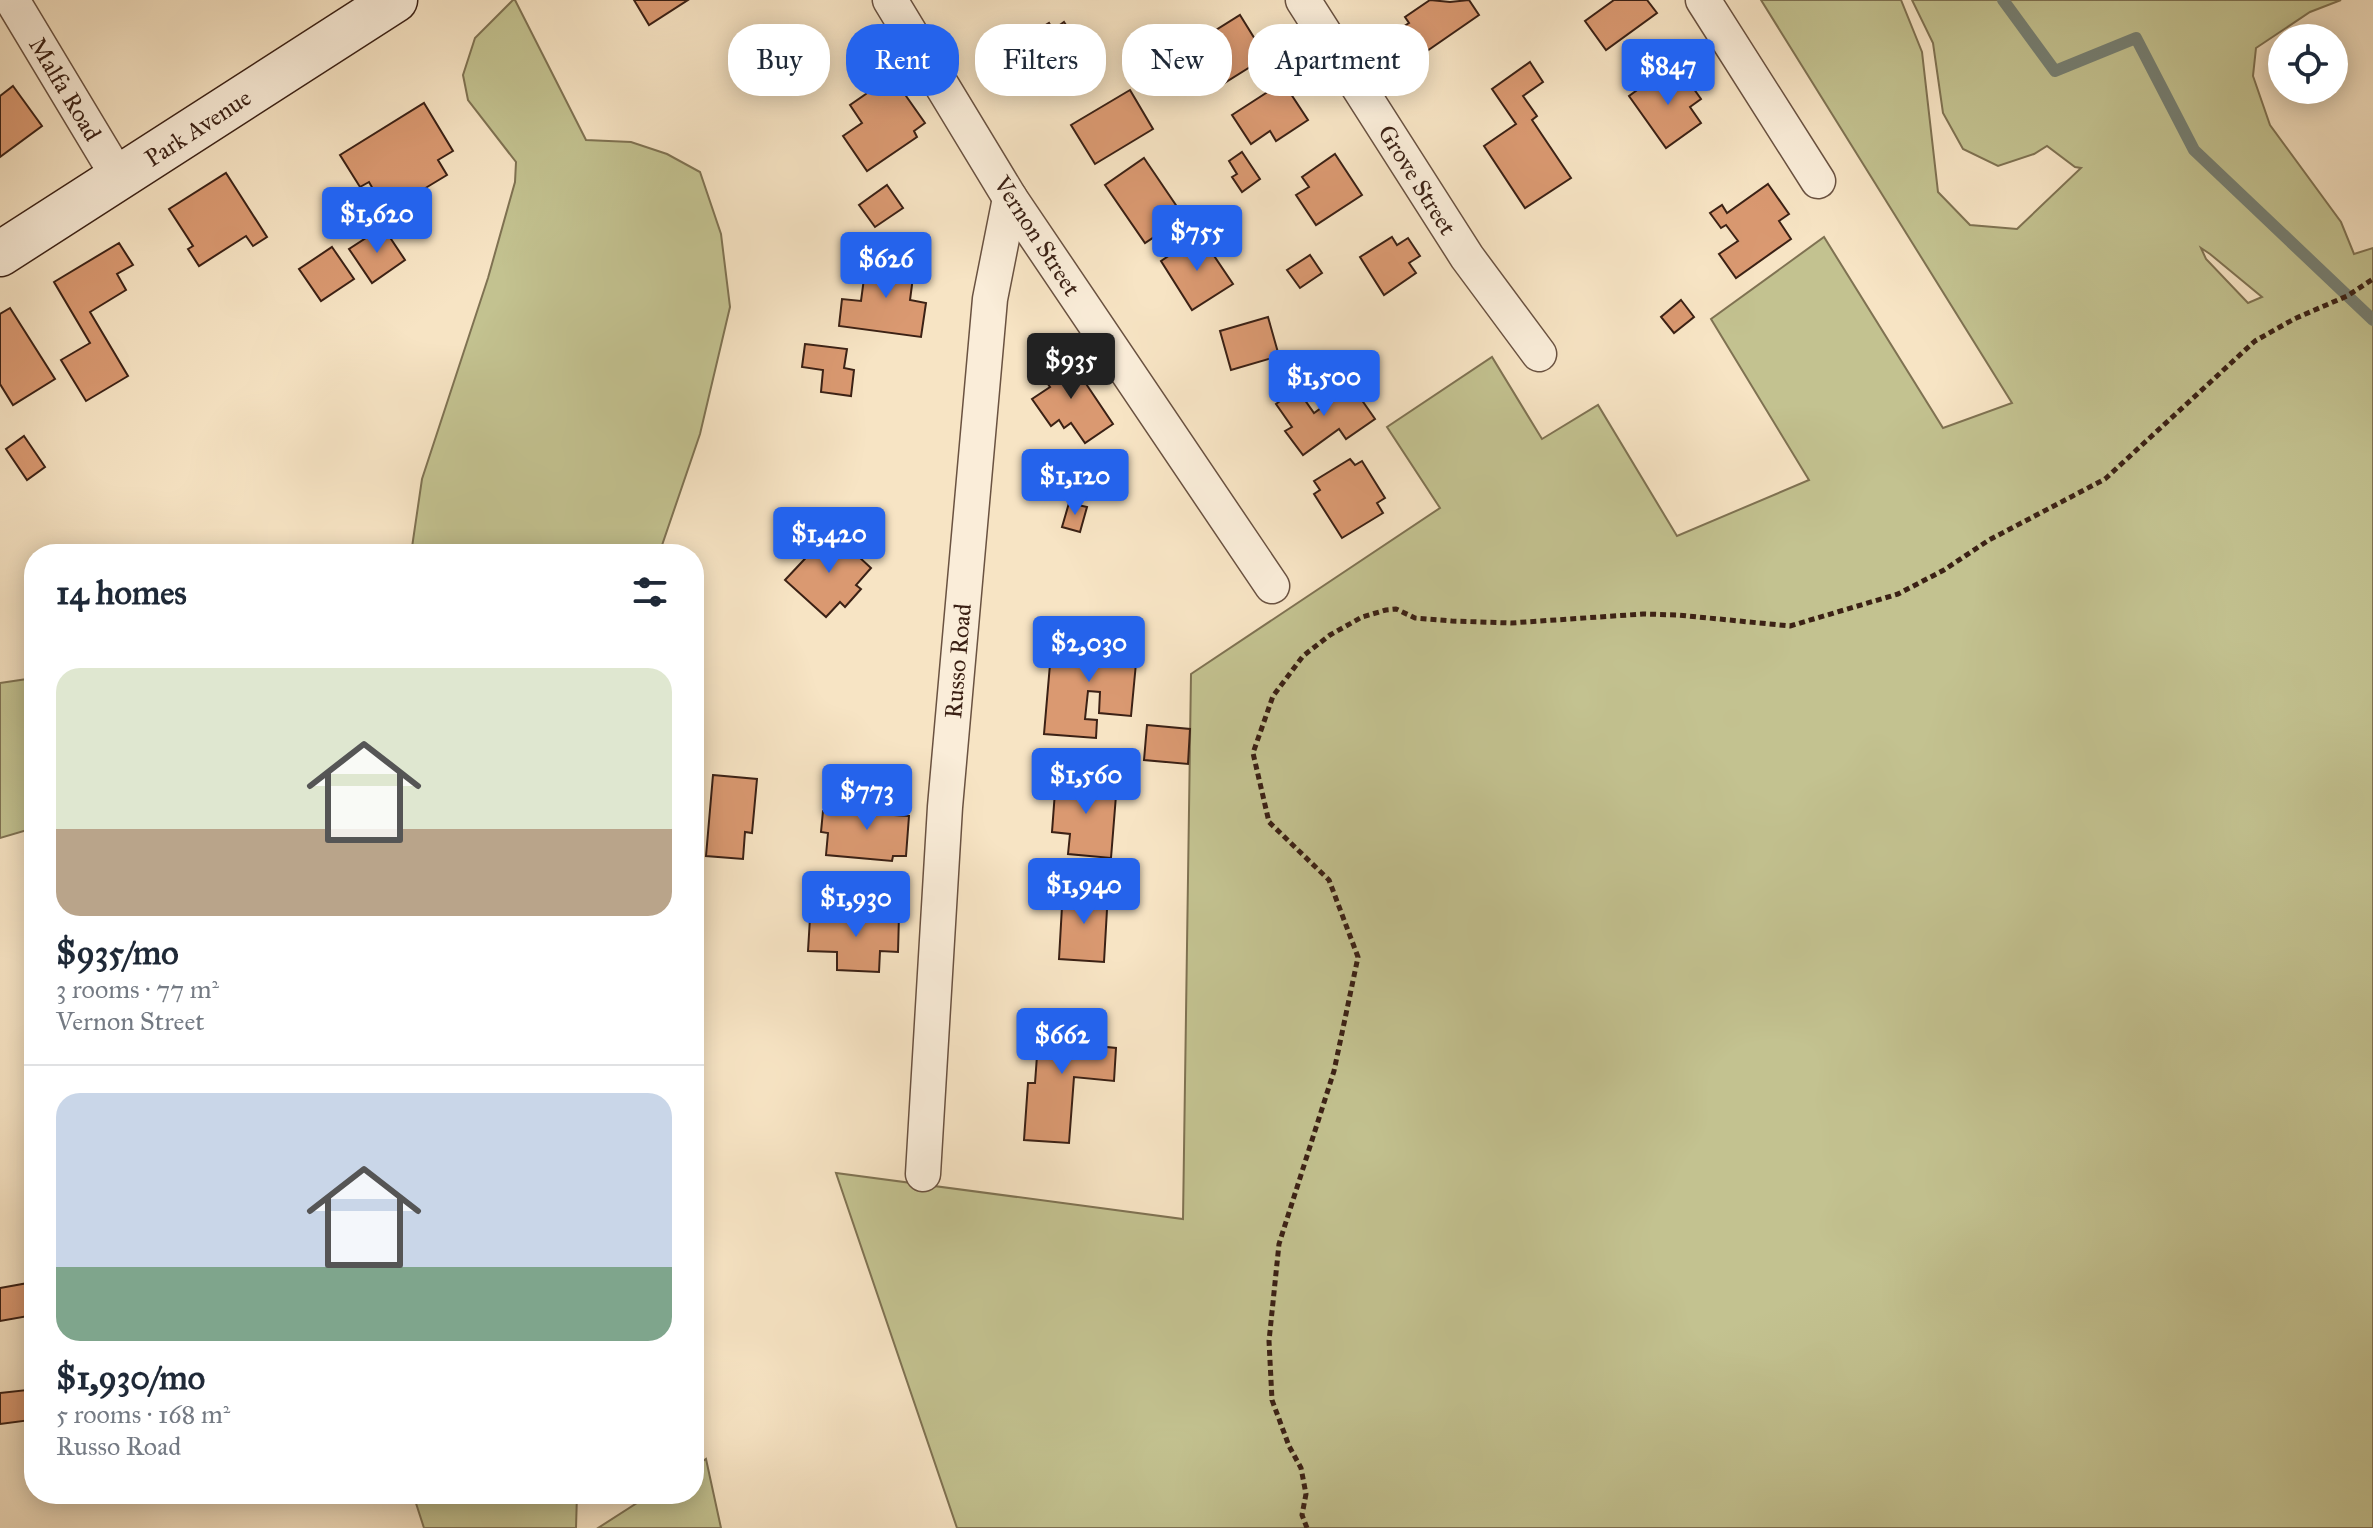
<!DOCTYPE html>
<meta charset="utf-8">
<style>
:root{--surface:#fff;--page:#f2f2f3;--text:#1f2937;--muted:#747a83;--line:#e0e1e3;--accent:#2563eb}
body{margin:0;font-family:"IM FELL Great Primer",serif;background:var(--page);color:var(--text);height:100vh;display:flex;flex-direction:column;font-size:30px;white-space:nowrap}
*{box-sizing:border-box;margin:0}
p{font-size:26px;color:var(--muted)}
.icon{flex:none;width:44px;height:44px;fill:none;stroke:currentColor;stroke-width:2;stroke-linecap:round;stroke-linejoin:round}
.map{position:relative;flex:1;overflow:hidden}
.drawer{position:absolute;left:24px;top:544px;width:680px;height:960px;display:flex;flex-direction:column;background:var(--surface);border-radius:32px;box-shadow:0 4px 20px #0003}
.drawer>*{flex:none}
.top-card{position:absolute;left:728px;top:24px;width:760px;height:72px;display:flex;gap:16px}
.fabs{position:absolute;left:2268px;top:24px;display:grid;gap:16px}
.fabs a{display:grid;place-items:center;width:80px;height:80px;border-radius:50%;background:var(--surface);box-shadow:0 4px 20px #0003;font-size:40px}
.price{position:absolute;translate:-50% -68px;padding:0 18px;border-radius:8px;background:var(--accent);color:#fff;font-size:26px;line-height:52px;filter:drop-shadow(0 2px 4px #0008)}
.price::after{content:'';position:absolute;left:50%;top:48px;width:24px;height:18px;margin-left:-12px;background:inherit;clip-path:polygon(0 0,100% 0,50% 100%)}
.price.active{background:#222;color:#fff}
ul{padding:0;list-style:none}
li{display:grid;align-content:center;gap:16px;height:424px;padding:0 32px}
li+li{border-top:2px solid var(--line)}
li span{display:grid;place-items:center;height:248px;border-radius:24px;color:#555}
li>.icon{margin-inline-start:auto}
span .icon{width:144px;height:144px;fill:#fffc;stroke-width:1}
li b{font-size:34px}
h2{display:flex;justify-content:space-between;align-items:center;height:96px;padding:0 32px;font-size:34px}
.pill{padding:0 28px;border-radius:32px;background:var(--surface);box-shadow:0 4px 20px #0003;font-size:28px;line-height:72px}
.pill.active{background:var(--accent);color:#fff}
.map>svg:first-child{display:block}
</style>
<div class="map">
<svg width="2373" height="1528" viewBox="0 0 2373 1528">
<rect width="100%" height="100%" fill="#f7e4c4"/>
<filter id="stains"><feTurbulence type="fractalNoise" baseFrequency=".0025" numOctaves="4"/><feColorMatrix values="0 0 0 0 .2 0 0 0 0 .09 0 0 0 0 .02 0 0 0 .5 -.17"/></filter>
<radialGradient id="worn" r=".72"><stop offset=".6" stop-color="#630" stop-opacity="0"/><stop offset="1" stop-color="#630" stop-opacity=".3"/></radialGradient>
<g fill="#c3c290" stroke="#7f7252" stroke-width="2" fill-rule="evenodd">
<path d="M513,0H515L586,140L631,142L667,154L700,172L721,234L730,307L700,434L659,554H411L422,479L488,278L515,182L516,162L468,100L463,75L475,38Z"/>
<path d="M1761,0H1901L1922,52L1938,192L1970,225L2017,229L2081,168L2075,167L2047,146L2034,154L1998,166L1963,149L1943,113L1933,43L1912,0H2341L2310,12L2256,48L2253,76L2270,125L2341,222L2354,254L2373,248V1528H957L836,1173L1183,1219L1191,674L1440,508L1387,427L1492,357L1542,439L1598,405L1677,536L1809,480L1711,319L1824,237L1943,428L2012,403ZM2201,248L2210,254L2262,297L2248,303L2206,259Z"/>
<path d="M34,678V828L0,838V683Z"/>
<path d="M706,1459L721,1528H598L651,1494H694V1467Z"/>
<path d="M413,1494H577L576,1528H424Z"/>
</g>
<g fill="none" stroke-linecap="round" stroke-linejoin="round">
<path stroke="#768074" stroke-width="12" d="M2003,0L2055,71L2136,38L2194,150L2373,320"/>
</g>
<g fill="#da9971" stroke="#3b2115" stroke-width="2">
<path d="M634,0H688L649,25Z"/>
<path d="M1430,0L1450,2L1469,0L1479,15L1427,51L1425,46L1414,54L1398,30L1409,23L1405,17Z"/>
<path d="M1614,0H1647L1657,13L1606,50L1585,21Z"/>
<path d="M1240,15L1266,57L1210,92L1184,50Z"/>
<path d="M1064,22L1086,55L1040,85L1014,45L1049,23L1053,30Z"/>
<path d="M1530,62L1543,82L1523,96L1537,116L1532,120L1571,178L1525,208L1484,146L1516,124L1492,89Z"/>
<path d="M1665,70L1676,85L1686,78L1701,99L1690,107L1701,123L1666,148L1629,96Z"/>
<path d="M892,76L925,123L914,131L917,137L867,171L843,136L862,123L850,105Z"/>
<path d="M1283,82L1308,120L1276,141L1270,131L1251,144L1232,115Z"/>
<path d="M13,86L42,126L0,157V96Z"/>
<path d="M1130,90L1153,129L1095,164L1071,125Z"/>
<path d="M424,103L453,151L438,160L447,175L404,201L398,193L381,203L369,182L360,187L340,155Z"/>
<path d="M1242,152L1260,179L1242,192L1232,177L1237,174L1229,161Z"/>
<path d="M1335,154L1362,195L1316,225L1296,195L1309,187L1302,177Z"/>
<path d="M1144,158L1184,217L1145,243L1105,185Z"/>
<path d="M226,173L267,237L253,246L246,236L199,266L188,249L193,246L169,209Z"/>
<path d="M1768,184L1789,214L1779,221L1791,239L1736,278L1719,254L1738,241L1726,225L1721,228L1710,213L1722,205L1727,213Z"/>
<path d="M887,185L903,208L875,227L859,205Z"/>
<path d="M383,227L405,260L372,283L349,249Z"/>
<path d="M1200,235L1233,284L1192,310L1161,261Z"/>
<path d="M1392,237L1397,245L1408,238L1420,256L1409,263L1416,273L1384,295L1360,257Z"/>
<path d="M119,243L133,265L117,274L126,290L90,312L128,376L86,401L61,360L90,343L54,282Z"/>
<path d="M332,247L354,279L321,301L299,269Z"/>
<path d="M1310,255L1322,273L1300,288L1287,270Z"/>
<path d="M867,256L915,262L910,300L926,303L921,337L839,326L842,299L861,301Z"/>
<path d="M1681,300L1694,317L1674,333L1661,317Z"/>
<path d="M10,308L55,379L13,405L0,384V314Z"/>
<path d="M1268,317L1279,356L1231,370L1220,331Z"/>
<path d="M805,344L847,349L844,368L854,370L851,396L821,392L823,370L802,367Z"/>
<path d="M1066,354L1113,424L1085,443L1071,423L1064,428L1059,420L1051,426L1032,399L1050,387L1039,372Z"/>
<path d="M1352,386L1375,419L1346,439L1339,429L1303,455L1285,431L1292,427L1276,404L1297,389L1314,413Z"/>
<path d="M24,436L45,467L27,480L6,449Z"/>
<path d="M1350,459L1355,465L1362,461L1385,498L1377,503L1383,513L1342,538L1314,494L1320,490L1314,481Z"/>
<path d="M1069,503L1087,507L1080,532L1062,527Z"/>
<path d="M831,531L871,568L856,585L861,589L845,607L840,602L826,617L785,580Z"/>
<path d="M1101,638L1138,642L1131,716L1099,713L1100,692L1088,691L1085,719L1097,720L1096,738L1044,734L1052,641L1101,646Z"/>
<path d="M1147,725L1190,729L1188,764L1144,760Z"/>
<path d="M713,775L757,779L752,833L745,832L743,859L706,856Z"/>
<path d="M1056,778L1117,783L1111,858L1068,854L1070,834L1052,832Z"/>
<path d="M869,798L896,800L895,815L909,816L906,856H893L892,861L826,855L828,833L821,832L823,811L867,815Z"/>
<path d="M1063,889L1108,892L1104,962L1059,959Z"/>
<path d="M848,913L899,915L898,952L880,951L879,972L837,970V952L808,951L810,918L847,919Z"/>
<path d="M1040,1015L1089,1019L1087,1045L1116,1048L1114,1081L1074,1077L1069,1143L1024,1140L1028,1083H1035Z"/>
<path d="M28,1283L34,1315L0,1321V1288Z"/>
<path d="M27,1390L31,1420L0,1424V1393Z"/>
</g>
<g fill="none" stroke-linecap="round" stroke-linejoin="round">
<g stroke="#6a5241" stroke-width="37">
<g id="street">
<path d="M12,0L119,178"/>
<path d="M890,0L1010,198L1272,586"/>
<path d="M1303,0L1467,257L1539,354"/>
<path d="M1703,0L1818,181"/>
<path d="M923,1174L945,807L990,299L1010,198"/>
</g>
</g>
<g stroke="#3b2115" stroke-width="47">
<path id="secondary" d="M0,254L395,0"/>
</g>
<path stroke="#3b2115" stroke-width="5" stroke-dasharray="6 4" stroke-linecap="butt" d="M1307,1528L1302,1515L1306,1494L1301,1468L1289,1446L1272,1400L1269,1341L1279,1244L1334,1071L1358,957L1329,880L1269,822L1253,753L1273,696L1303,656L1330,635L1362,617L1386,610L1396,609L1415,618L1452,621L1511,623L1643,614L1678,615L1790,626L1898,594L1944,570L1989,540L2105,479L2255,341L2294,319L2347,296L2373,279"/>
<use href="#street" stroke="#faedd9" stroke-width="34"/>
<use href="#secondary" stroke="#faedd9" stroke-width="44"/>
</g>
<g text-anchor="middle" stroke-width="6" stroke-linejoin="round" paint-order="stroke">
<g font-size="24" fill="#3b2115" stroke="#faedd9">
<text transform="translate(65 89) rotate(59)" y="8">Malfa Road</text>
<text transform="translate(198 128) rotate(-33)" y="8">Park Avenue</text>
<text transform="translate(1417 180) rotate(58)" y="8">Grove Street</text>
<text transform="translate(1037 236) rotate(57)" y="8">Vernon Street</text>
<text transform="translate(958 661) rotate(-85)" y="8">Russo Road</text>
</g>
</g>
<rect width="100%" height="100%" filter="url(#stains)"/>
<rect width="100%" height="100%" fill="url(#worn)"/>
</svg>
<div class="fabs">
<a><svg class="icon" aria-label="locate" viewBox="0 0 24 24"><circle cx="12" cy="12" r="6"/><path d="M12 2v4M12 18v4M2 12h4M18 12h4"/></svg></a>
</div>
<b class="price" style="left:1668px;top:107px">$847</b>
<b class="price" style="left:377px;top:255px">$1,620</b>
<b class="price" style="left:1197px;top:273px">$755</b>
<b class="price" style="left:886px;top:300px">$626</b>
<b class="price active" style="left:1071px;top:401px">$935</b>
<b class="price" style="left:1324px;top:418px">$1,500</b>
<b class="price" style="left:1075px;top:517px">$1,120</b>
<b class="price" style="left:829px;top:575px">$1,420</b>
<b class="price" style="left:1089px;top:684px">$2,030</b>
<b class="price" style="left:1086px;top:816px">$1,560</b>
<b class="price" style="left:867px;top:832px">$773</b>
<b class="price" style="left:1084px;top:926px">$1,940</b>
<b class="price" style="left:856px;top:939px">$1,930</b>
<b class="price" style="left:1062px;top:1076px">$662</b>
<div class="top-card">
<a class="pill">Buy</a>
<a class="pill active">Rent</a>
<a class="pill">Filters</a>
<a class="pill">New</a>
<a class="pill">Apartment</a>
</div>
<section class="drawer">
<h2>14 homes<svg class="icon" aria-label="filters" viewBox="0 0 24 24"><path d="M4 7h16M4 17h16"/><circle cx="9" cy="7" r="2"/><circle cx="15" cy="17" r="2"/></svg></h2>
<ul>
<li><span style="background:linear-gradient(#dfe7d0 65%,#b9a48a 0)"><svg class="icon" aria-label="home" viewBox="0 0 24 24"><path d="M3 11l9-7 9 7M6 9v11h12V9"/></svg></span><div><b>$935/mo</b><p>3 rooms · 77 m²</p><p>Vernon Street</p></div></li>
<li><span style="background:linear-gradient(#c9d6e8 70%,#7fa58c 0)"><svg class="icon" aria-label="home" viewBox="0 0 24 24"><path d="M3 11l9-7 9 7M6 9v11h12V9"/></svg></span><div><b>$1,930/mo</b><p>5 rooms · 168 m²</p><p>Russo Road</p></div></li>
</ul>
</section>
</div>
